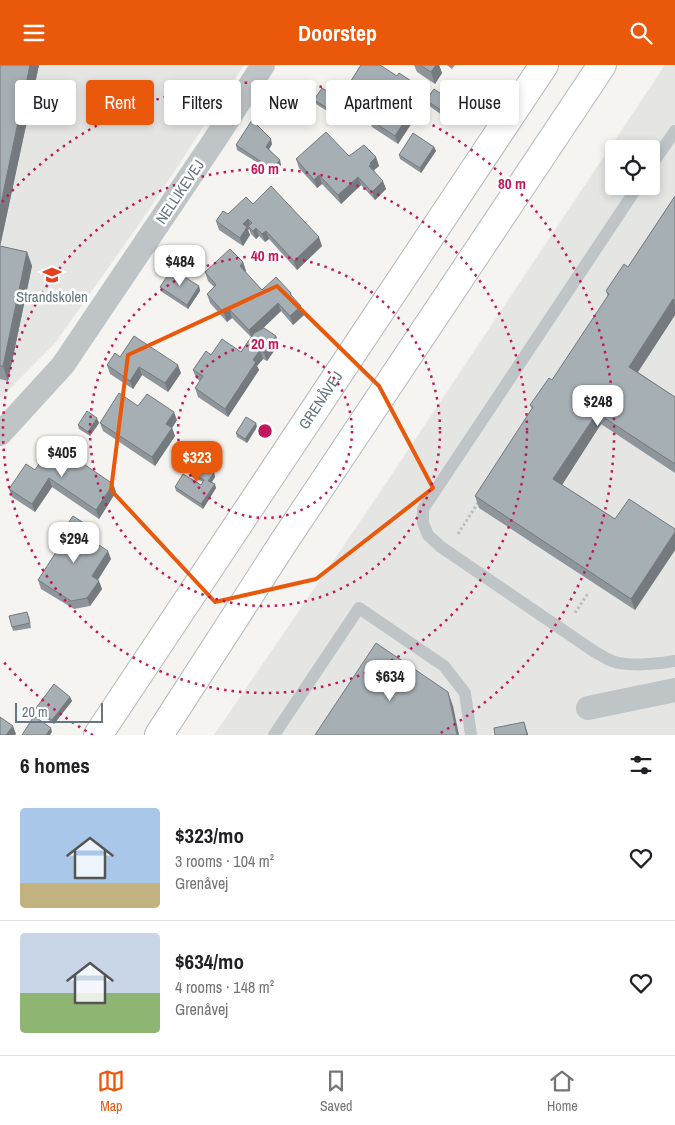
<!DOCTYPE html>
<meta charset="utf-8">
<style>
:root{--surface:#fff;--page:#f6f6f6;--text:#202124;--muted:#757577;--line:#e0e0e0;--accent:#ea580c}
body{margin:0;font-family:"Archivo Narrow",sans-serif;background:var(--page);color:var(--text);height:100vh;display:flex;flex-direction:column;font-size:19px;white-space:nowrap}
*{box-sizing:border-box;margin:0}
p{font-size:16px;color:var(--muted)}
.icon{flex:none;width:28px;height:28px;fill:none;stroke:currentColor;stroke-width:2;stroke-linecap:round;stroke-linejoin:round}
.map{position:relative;height:670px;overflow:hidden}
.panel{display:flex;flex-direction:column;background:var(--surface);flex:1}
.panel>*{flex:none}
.top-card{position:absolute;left:15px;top:15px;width:645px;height:45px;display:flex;gap:10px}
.fabs{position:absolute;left:605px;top:75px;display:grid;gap:10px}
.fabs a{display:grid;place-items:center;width:55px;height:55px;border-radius:5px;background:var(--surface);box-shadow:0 2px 8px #0003;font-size:25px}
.scale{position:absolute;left:15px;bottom:12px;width:88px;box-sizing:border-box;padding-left:5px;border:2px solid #637682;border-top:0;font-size:14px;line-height:18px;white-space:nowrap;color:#637682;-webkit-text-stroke:4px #fff;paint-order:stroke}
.price{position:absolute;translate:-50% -42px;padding:0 11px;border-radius:10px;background:#fff;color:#222;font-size:16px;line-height:32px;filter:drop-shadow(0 1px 2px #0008)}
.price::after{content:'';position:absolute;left:50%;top:30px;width:15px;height:11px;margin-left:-8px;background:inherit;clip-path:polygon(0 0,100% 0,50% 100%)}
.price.active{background:var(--accent);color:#fff}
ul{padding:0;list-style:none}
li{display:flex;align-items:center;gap:15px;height:125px;padding:0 20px}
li+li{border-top:1px solid var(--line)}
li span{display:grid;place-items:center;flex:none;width:140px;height:100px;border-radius:5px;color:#555}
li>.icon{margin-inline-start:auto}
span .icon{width:60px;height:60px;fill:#fffc;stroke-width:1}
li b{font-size:21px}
h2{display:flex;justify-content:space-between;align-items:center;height:60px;padding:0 20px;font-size:21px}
.chip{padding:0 18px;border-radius:5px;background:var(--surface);box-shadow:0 2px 8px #0003;font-size:18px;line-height:45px}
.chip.active{background:var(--accent);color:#fff}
header{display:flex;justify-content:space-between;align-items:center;height:65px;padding:0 20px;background:var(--accent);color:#fff;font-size:22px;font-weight:800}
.tabs{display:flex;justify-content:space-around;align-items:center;height:70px;border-top:1px solid var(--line);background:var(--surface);font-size:14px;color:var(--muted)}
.tabs a{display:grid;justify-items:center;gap:2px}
.tabs .active{color:var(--accent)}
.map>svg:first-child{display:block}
</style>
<header><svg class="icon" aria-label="menu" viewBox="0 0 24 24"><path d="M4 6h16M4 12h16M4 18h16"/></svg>Doorstep<svg class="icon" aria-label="search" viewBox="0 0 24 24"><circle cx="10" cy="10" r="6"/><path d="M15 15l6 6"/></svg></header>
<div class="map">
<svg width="675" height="670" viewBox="0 0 675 670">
<rect width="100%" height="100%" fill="#f5f4f0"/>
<g fill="#e5e6e4" fill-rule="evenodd">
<path d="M0,0H244L151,142L56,277L0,334Z"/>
<path d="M665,0H675V670H214L370,442ZM614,84H651V121H614Z"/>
</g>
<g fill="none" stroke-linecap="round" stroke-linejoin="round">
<g stroke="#b4b9bd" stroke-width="30">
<g id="secondary">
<path id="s1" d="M98,670L544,0"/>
<path d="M159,670L283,478L602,0"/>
</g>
</g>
<g stroke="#bbbdbf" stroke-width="3" stroke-dasharray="2.5 2.5" stroke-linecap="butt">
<path d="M458,469L479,436"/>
<path d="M575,548L589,527"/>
</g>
<g stroke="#bfc4c6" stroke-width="12">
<path d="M651,101L675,66"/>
<path d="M638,121L423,444V458L428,470L441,482L595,587C601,590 606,594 612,596C628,602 658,599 675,596"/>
<path d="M274,670L359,543L444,601L465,628L471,670"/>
</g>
<g stroke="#bfc4c6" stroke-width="24">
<path d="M0,369L63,300L216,73L263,0"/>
<path d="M588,643L675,625"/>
</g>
<use href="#secondary" stroke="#fff" stroke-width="28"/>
</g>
<g fill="#8f969b">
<path d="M0,0H39L0,181L27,187L32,201L8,316L0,314Z"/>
<path d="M414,0H439L442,8L435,19L417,7Z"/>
<path d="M447,0H455L452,4Z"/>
<path d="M347,22L428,33L455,42L446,53L428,40L427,35L398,79L372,62L369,54L374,46L350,30Z"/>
<path d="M314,35L352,42L353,47L346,58L316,39Z"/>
<path d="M272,79L269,84L281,100L274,108L237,85L236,80Z"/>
<path d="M434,82L436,86L421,108L400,94L399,90Z"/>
<path d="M349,91L376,92L379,101L374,105L386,124L375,135L361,120L341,139L322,119L317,123L299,103L296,94Z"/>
<path d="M675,131V250L638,307L675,332V408L601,359L562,420L615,454L675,464V485L635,545L479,443L475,431L532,344L530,340L552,315L608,232L606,226L628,202Z"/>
<path d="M253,139L322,181L297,205L269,174L265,177L259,171L256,174L251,169L249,164L248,165L250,170L243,181L219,165L216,156L228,149Z"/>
<path d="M243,197L246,206L245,207L262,225L291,228L292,231L304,250L293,260L281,246L262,264L276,271L279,279L267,296L263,294L257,301L259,305L228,352L198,332L195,323L200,316L196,313L193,305L211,290L241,287L251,272L232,253L227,257L210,238L207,229L214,222L208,216L205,207Z"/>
<path d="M199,221L200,226L188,244L162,227L160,222Z"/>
<path d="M120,292L181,308L168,327L142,310L133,324L110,309L107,300Z"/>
<path d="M138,341L177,355L172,363L175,371L155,401L103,366L100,358Z"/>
<path d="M99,358L90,371L79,364L78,360Z"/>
<path d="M257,362L247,378L237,372L236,368Z"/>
<path d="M35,405L113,419L116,427L99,454L52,422L35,447L12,432L9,424Z"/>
<path d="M190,407L214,408L215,412L212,417L216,423L203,444L176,426L175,422L201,420L203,417L191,411Z"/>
<path d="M87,460L90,469L87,472L111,494L98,515L102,524L90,541L74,544L41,524L38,515L69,474L67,472L64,464Z"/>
<path d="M29,551L31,563L13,566L12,562Z"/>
<path d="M70,632L72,636L54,659L38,647L36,643Z"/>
</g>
<g fill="#747a7e">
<path d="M30,0H39L0,182V143Z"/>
<path d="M434,0H439L442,8L435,19L431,7Z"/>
<path d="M425,25L428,33L398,79L395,71Z"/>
<path d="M453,37L455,42L446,53L445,48Z"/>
<path d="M352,42L353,47L346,58L344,53Z"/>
<path d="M271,74L272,79L268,86L266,82Z"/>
<path d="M434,82L436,86L421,108L420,103Z"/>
<path d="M376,92L379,101L373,106L369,101L370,98Z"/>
<path d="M280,95L281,100L274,108L272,104Z"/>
<path d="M319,110L322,119L317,123L314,115Z"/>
<path d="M358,112L361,120L341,139L338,130Z"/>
<path d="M383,116L386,124L375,135L372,127Z"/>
<path d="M248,154L251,162L248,161L249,164L248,165L250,170L243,181L240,173L243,159Z"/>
<path d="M256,163L259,171L256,174L253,166Z"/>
<path d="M266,166L269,174L265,177L262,169Z"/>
<path d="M319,172L322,181L297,205L294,196Z"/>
<path d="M27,187L32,201L8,316L3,301Z"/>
<path d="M243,197L246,206L243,209L240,201Z"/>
<path d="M199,221L200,226L188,244L187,240Z"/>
<path d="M673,234L675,239V250L634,313L629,302Z"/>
<path d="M278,238L281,246L252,274L249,265Z"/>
<path d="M301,241L304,250L293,260L290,251Z"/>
<path d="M229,244L232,253L227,257L224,248Z"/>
<path d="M276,271L279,279L267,296L264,288Z"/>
<path d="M260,285L263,294L257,301L259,305L228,352L225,344L253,295Z"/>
<path d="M178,300L181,308L168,327L165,318Z"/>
<path d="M139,302L142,310L133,324L130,316Z"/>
<path d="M174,347L177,355L172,363L175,371L155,401L152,392L166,359Z"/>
<path d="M597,348L601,359L558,426L553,414Z"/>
<path d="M97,353L99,358L90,371L88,367Z"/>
<path d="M256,358L257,362L247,378L245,374Z"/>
<path d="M214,408L215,412L210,420L208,416Z"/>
<path d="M49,413L52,422L35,447L32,439Z"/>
<path d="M113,419L116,427L99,454L96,445Z"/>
<path d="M215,419L216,423L203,444L201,439Z"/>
<path d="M87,460L90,469L84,476L81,468Z"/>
<path d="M675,467V485L635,545L631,534Z"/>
<path d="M108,486L111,494L95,519L92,511Z"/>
<path d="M99,516L102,524L90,541L87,533Z"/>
<path d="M448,627L453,641L459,670H457Z"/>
<path d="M70,632L72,636L54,659L52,655Z"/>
<path d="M524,657L528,669V670H527Z"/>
<path d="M13,661L16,669L15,670H6Z"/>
<path d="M51,663L52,667L50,670H46Z"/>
</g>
<g fill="#a6afb4" stroke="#747a7e">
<path d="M0,0H30L0,143Z"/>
<path d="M361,0H380L397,11L399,8L425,25L395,71L369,54L377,42L347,22Z"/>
<path d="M420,0H436L431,7Z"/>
<path d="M322,23L352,42L344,53L314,35Z"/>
<path d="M434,24L453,37L445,48L426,35Z"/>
<path d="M252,55L271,74L266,82L280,95L272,104L236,80Z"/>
<path d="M326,67L349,91L364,80L376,92L370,98L371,99L369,101L383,116L372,127L358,112L338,130L319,110L314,115L296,94Z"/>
<path d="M413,68L434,82L420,103L399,90Z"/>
<path d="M271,121L319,172L294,196L266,166L262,169L256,163L253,166L248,161L252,158L248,154L243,159L247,162L240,173L216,156L223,146L228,149L246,132L253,139Z"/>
<path d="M675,131V236L673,234L629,302L675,332V399L597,348L553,414L615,454L629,434L675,464V467L631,534L475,431L533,342L530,340L549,313L552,315L609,229L606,226L624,199L628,202Z"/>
<path d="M0,181L27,187L3,301H0Z"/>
<path d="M230,184L243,197L240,201L262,225L276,212L291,228L290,229L301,241L290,251L278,238L249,265L229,244L224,248L207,229L216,220L205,207Z"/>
<path d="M172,204L199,221L187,240L160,222Z"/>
<path d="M264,263L276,271L264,288L260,285L253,295L256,297L225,344L195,323L203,311L193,305L206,286L211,290L222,274L241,287L254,268Z"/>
<path d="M134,271L178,300L165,318L139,302L130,316L107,300L115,288L120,292Z"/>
<path d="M119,328L138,341L147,329L174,347L166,359L172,363L152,392L100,358Z"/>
<path d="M87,346L97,353L88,367L78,360Z"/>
<path d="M246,352L256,358L245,374L236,368Z"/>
<path d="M53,378L113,419L96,445L49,413L32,439L9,424L26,399L35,405Z"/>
<path d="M197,396L214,408L208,416L215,419L201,439L175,422L183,409L201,420L204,415L190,407Z"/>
<path d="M73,451L87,460L81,468L108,486L92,511L99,516L87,533L71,536L38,515L64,475L68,476L72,470L64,464Z"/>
<path d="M27,547L30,558L12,562L9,551Z"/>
<path d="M376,578L448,627L457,670H315Z"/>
<path d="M54,619L70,632L52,655L36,643Z"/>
<path d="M34,651L51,663L46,670H22Z"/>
<path d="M0,652L13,661L6,670H0Z"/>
<path d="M524,657L527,670H495L494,663Z"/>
</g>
<path fill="none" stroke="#e8590c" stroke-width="4" stroke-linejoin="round" d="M277,221L379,321L433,423L316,514L215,537L111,425L128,290Z"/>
<g fill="none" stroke="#c2185b" stroke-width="2.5" stroke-dasharray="2.5 5">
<circle cx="265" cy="366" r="87"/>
<circle cx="265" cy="366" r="175"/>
<circle cx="265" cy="366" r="262"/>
<path d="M93 670A349 349 0 0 1 2 595M2 137A349 349 0 1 1 437 670"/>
</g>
<defs>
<g id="school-bare" transform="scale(1.5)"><path d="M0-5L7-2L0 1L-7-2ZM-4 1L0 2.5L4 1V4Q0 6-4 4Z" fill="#e63f1e" stroke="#fff" stroke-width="2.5" paint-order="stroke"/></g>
</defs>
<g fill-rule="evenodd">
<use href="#school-bare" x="52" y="210"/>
</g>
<g text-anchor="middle" stroke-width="5" stroke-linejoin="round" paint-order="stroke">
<g font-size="15" fill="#637682" stroke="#fff">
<text transform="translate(180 127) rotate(-56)" y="5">NELLIKEVEJ</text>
<text dy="5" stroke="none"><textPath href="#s1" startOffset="402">GRENÅVEJ</textPath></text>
</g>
<g font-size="15" fill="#637682" stroke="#fff">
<text x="52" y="237">Strandskolen</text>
</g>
</g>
<circle cx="265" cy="366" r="8" fill="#c2185b" stroke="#fff" stroke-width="2.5"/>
<g font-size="15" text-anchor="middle" font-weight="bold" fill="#c2185b" stroke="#fff" stroke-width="5" stroke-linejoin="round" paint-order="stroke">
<text x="265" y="109">60 m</text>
<text x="512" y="124">80 m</text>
<text x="265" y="196">40 m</text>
<text x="265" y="284">20 m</text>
</g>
</svg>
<div class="fabs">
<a><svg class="icon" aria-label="locate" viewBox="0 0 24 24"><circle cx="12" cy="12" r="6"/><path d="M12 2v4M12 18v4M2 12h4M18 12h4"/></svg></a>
</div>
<div class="scale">20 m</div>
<b class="price" style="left:180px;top:222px">$484</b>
<b class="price" style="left:598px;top:362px">$248</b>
<b class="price" style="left:62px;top:413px">$405</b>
<b class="price active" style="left:197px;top:418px">$323</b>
<b class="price" style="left:74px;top:499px">$294</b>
<b class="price" style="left:390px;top:637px">$634</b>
<div class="top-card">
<a class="chip">Buy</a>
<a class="chip active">Rent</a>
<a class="chip">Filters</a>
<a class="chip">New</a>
<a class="chip">Apartment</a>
<a class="chip">House</a>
</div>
</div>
<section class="panel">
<h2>6 homes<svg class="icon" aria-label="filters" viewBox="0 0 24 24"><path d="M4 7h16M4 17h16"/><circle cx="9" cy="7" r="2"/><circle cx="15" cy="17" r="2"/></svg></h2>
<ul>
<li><span style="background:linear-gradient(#a9c7e8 75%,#c2b280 0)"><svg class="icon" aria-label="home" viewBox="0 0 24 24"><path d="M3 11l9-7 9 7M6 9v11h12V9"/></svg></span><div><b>$323/mo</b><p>3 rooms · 104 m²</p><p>Grenåvej</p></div><svg class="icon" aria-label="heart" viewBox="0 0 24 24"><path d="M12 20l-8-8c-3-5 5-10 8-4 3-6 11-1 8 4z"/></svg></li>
<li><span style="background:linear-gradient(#c9d6e8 60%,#8fb573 0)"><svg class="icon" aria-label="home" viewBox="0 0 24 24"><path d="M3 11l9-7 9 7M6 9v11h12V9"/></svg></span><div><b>$634/mo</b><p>4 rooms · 148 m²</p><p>Grenåvej</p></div><svg class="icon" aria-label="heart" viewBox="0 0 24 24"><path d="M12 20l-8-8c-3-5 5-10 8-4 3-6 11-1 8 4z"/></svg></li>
</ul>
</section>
<nav class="tabs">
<a class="active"><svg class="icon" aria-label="map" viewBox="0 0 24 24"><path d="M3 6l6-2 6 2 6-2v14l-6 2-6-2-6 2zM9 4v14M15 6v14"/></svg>Map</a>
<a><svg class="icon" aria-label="saved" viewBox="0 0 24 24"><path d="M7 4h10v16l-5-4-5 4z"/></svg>Saved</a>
<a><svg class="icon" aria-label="home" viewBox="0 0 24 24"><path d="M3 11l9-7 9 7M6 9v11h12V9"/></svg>Home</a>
</nav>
